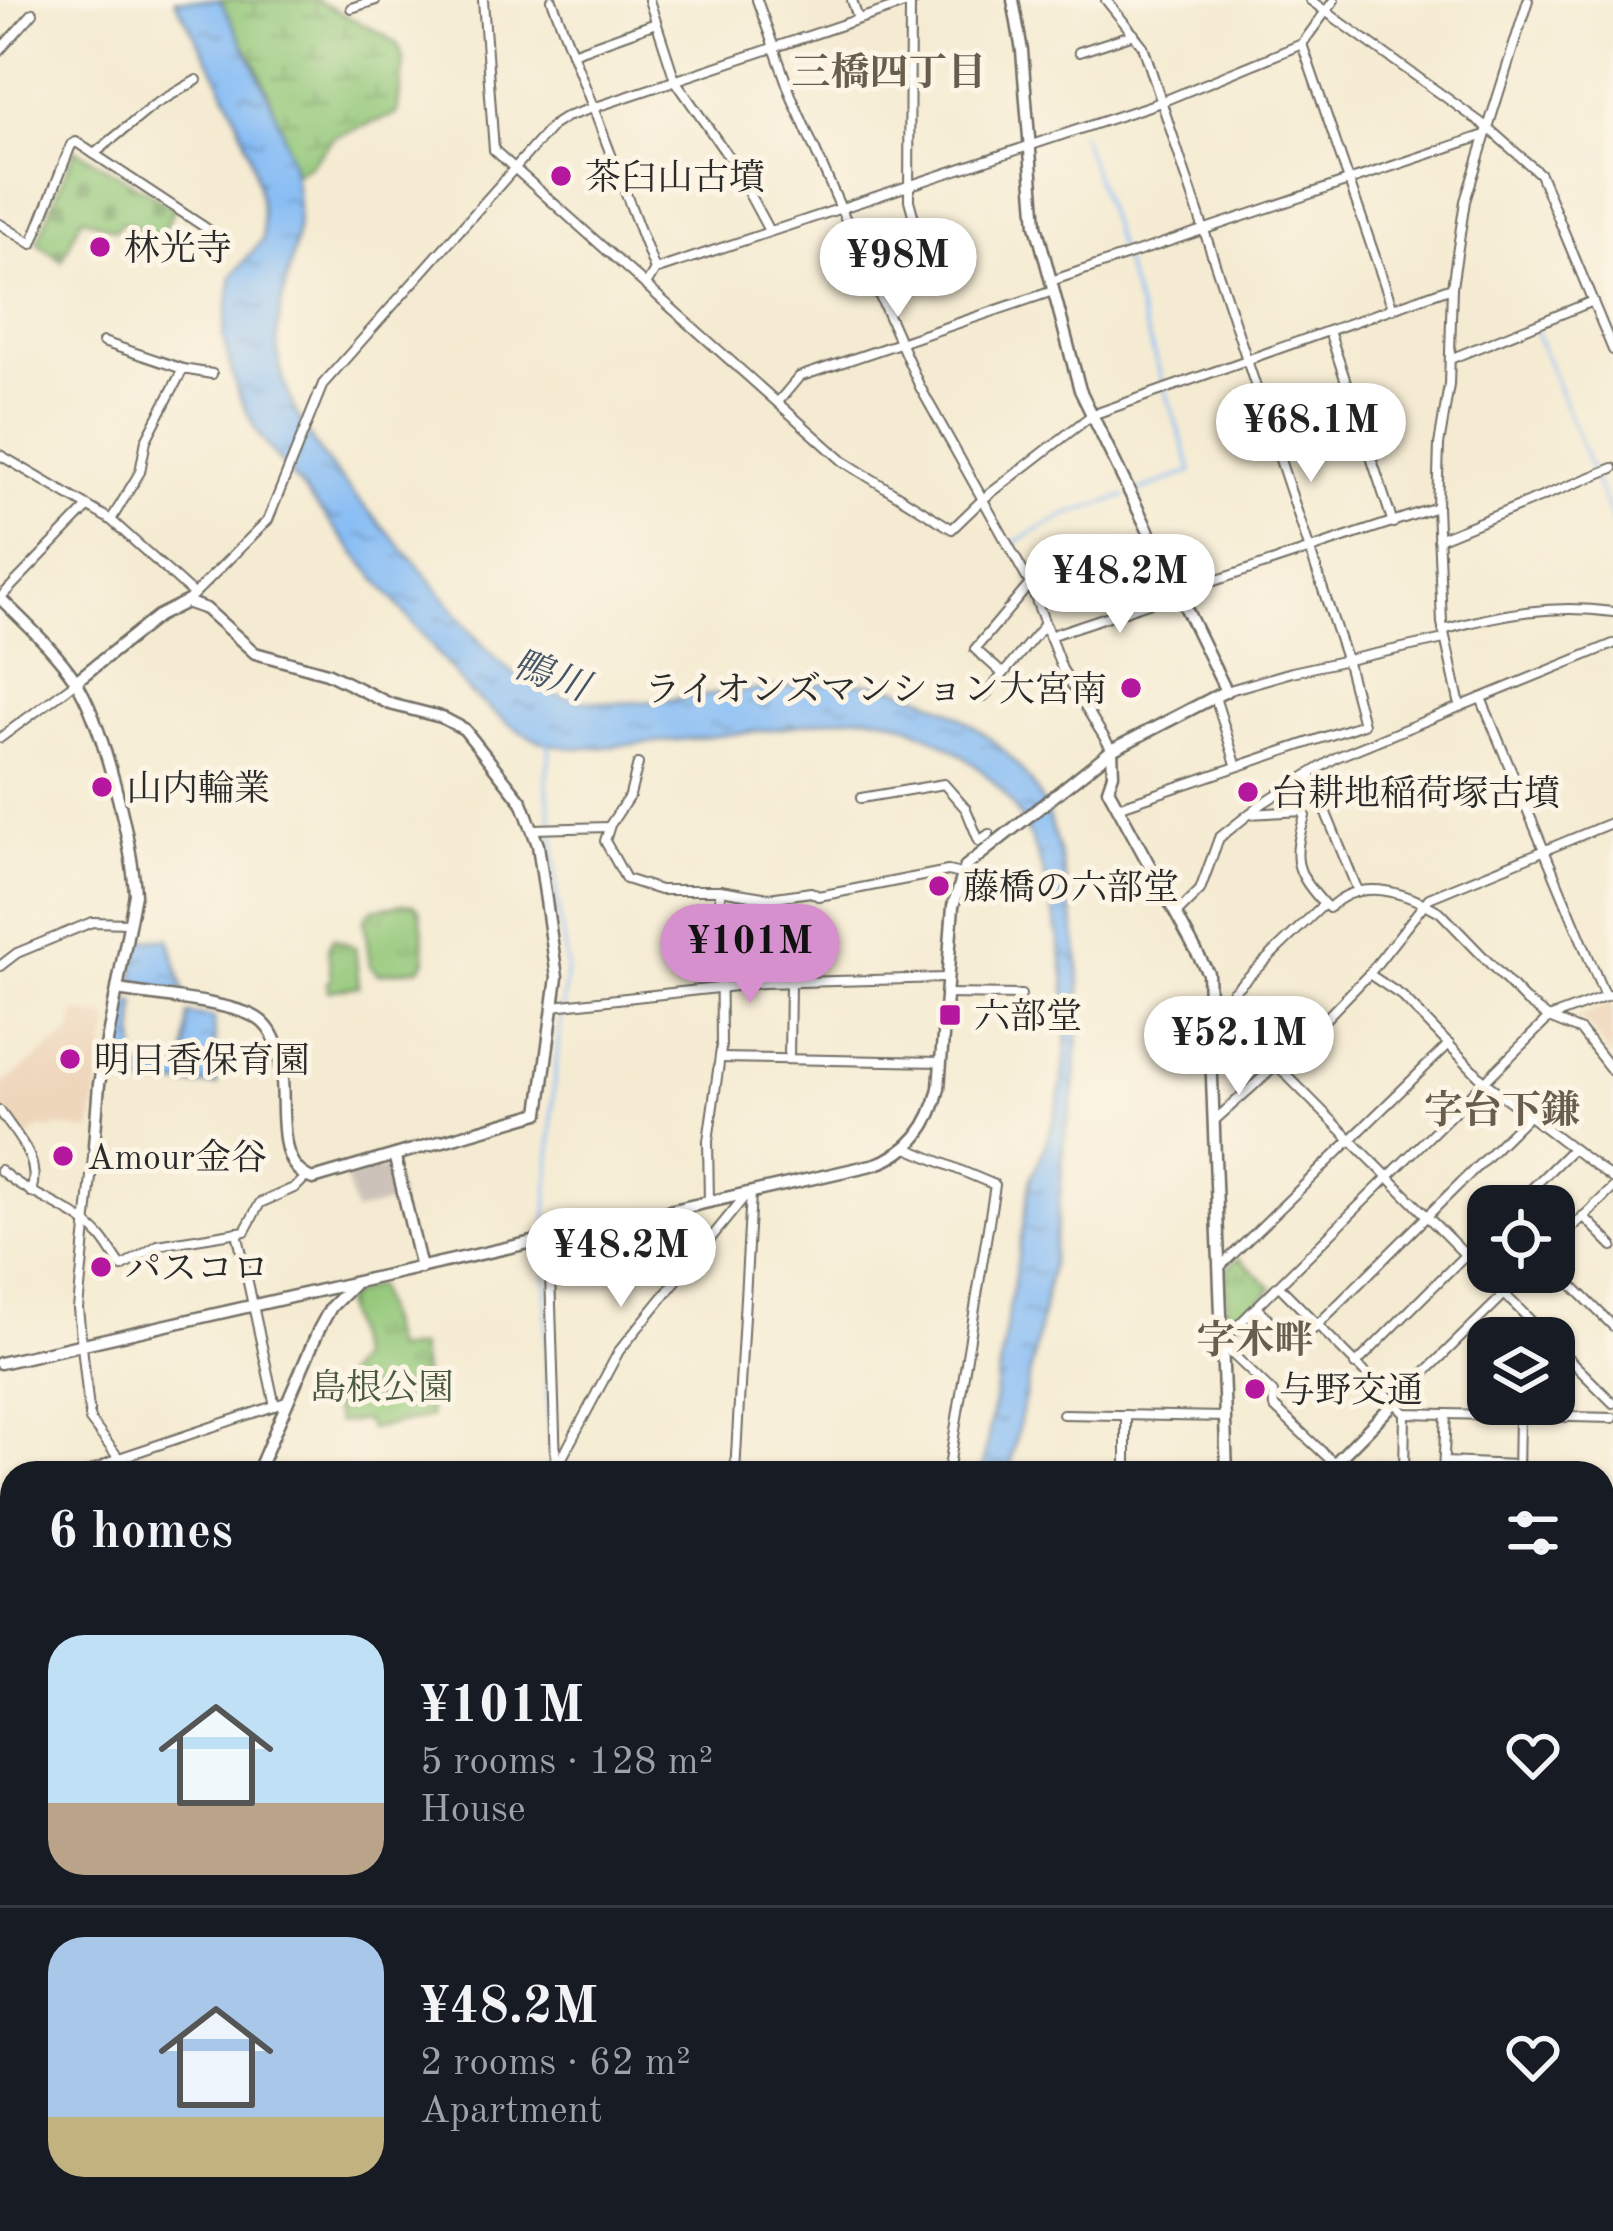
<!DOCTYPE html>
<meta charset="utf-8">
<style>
:root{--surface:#171b24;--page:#242831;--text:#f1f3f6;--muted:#9ea1a6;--line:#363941;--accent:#d690ce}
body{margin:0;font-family:"Old Standard TT","Noto Serif JP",serif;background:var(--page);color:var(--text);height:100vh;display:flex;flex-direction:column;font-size:45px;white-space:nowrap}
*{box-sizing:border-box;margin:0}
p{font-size:39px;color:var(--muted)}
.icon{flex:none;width:66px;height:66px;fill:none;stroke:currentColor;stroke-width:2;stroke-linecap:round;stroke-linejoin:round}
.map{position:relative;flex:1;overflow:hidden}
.drawer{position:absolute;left:0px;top:1461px;width:1614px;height:771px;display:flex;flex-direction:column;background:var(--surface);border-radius:36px 36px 0 0;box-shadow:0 3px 9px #0004}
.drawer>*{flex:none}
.tools{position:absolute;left:1467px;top:1185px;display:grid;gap:24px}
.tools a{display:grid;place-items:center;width:108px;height:108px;border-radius:24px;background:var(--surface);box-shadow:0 3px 9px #0004;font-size:60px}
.price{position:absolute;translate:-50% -102px;padding:0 27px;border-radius:42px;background:#fff;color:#222;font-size:39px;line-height:78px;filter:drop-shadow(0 3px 6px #0008)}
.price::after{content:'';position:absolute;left:50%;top:72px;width:36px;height:27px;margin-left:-18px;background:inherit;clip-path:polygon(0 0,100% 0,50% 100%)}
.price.selected{background:var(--accent);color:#111}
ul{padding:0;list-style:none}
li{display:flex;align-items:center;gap:36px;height:300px;padding:0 48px}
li+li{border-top:3px solid var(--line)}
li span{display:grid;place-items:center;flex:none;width:336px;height:240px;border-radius:36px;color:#555}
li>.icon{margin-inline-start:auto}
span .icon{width:144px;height:144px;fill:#fffc;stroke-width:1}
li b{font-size:51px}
h2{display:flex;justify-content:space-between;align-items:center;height:144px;padding:0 48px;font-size:51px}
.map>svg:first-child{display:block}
</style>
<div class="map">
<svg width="1613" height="2231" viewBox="0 0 1613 2231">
<defs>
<pattern id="wetland-marsh" width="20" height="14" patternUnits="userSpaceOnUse" patternTransform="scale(3)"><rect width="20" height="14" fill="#93c779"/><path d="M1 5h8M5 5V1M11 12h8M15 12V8" fill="none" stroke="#78a263"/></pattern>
<pattern id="cemetery-stones" width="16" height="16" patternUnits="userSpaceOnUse" patternTransform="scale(3)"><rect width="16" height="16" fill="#93c779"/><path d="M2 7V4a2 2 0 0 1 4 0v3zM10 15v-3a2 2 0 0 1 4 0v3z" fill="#78a263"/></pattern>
<pattern id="park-tufts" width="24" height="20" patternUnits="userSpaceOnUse" patternTransform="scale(3)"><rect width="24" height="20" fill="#93c779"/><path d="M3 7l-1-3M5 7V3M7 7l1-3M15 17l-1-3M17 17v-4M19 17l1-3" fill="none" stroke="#78a263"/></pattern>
<pattern id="water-ripples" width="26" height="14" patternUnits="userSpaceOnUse" patternTransform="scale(3)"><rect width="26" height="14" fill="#85bcf5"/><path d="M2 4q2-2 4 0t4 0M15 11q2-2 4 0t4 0" fill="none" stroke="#6d99c7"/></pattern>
</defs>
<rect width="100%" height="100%" fill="#fcf5e5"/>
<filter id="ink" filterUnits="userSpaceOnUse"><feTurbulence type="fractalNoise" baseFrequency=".00833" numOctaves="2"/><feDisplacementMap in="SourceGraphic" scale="24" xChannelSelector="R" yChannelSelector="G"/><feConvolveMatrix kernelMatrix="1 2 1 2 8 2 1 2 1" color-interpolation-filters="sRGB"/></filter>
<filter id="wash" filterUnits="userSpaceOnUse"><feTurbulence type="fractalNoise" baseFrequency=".004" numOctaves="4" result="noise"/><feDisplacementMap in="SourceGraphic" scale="48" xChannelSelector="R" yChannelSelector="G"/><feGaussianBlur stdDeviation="2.7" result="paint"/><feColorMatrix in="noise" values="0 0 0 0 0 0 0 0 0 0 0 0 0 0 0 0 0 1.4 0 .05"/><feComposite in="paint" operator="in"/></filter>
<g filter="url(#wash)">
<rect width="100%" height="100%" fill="#f5ebd2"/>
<g fill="#eed6bb">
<path d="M1613,1002V1060L1588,1026L1575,1018Z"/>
<path d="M75,1012L110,1018L91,1131L54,1126L53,1130L40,1128L24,1140L0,1108V1086L72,1032Z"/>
</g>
<path fill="#ccc2b9" d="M382,1167L393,1173L401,1200L355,1212L345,1177Z"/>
<path fill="url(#wetland-marsh)" stroke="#5f7952" stroke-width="3" d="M218,0H316L384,35L398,45L404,61L397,114L334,137L311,164L287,180C281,141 276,103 257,67C245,44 229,24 218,0Z"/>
<path fill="url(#cemetery-stones)" stroke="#5f7952" stroke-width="3" d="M75,149L174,208L160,239L121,222L116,230L82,217L62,261L37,243Z"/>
<g fill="url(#park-tufts)" stroke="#5f7952" stroke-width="3">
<path d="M403,904L415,905L420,911L426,960L420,968L378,974L370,965L364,918L373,909Z"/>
<path d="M333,938L355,947L359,986L328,991L327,982L331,981L328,948Z"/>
<path d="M1239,1258L1272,1288L1233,1326L1227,1324L1226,1269Z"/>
<path d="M376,1285L393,1350L419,1347L430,1417L369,1429L366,1420L338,1423L330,1398L337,1396L338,1383L357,1359L343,1304L351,1295Z"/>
</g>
<g fill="url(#water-ripples)" stroke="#587490" stroke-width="3">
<path d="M175,0H220C252,61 297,139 298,210C299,262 270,309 279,361C293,444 368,506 421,569C447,599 471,636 500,662C569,726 671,697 755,690C797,686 846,677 888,686C941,699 998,736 1030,781C1060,822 1082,947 1080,999C1078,1029 1078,1060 1074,1091C1072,1111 1064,1131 1063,1151C1059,1259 1030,1367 1009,1473H982L1031,1178C1074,1091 1074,1004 1053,910C1033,824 1007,774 925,734C908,725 884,715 864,716C838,716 809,724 783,728C737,734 692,739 646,743C612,746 570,754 538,740C513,730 491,710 470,693L259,436L237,391L223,337L232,276L263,239C263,148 218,77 175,0Z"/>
<path d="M169,938L184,991L133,983L139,941Z"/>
<path d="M127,1001L135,1002L136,1069L185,1071L188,1014L214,1018L217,1085H109Z"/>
</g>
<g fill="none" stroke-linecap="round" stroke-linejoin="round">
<g stroke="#85bcf5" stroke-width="3">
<path d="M1081,133L1192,471L1134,493"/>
<path d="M1535,331L1592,471"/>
<path d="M1595,479L1613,523"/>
<path d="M1014,543L1066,515L1125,496"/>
<path d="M546,739L550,752L546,780L552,824"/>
<path d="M546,1236L554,1083L567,967L556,892L554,834"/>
<path d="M546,1246L547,1404L552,1458"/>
<path d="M122,1462L141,1455"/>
<path d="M0,1534L12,1522"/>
<path d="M0,1871L12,1878"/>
<path d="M1602,2004L1608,1963"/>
<path d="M383,2220L407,2231"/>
</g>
</g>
</g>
<g filter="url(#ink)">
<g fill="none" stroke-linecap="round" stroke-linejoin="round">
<g stroke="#726e65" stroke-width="12">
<g id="minor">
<path d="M483,0L494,150L843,461L952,529L983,499L1092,415L1452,287"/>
<path d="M552,0L655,270"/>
<path d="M649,0L675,80L732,162L769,231"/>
<path d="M757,0L792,98L920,387L1030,584L1062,669L1112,750"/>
<path d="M852,0L858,19"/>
<path d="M1106,0L1143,46L1346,659L1363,724L1118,807"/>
<path d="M1310,0L1487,127L1540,174L1613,350"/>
<path d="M351,8L376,0"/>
<path d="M1302,44L1393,309"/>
<path d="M0,50L33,13"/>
<path d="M1079,52L1134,34"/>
<path d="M572,53L656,23"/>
<path d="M94,154L154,105L197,80"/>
<path d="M0,224L32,244L71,145L76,142L224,240"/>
<path d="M1051,281L1482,136"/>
<path d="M646,285L655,270L1161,102L1302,44L1334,0"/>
<path d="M878,294L930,278L909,200L910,1"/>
<path d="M1329,331L1393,523"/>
<path d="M103,342L183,369L212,374"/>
<path d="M1450,359L1593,301"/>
<path d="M778,402L799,377L1053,291"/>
<path d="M0,455L111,520L193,594"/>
<path d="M111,520L140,472L146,440L183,369"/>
<path d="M1438,539L1613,468"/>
<path d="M1114,571L1126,611"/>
<path d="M0,598L88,507"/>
<path d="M186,602L268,520L323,384L552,126L566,117L916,0"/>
<path d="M1443,630C1501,613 1554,604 1613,612"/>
<path d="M1049,636L1437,507"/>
<path d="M1003,674L975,649L1030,584"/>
<path d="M1226,691L1292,672L1444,639"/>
<path d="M984,697L1044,625"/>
<path d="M1215,697L1236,764"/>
<path d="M1481,698L1605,997"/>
<path d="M1460,706L1442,623L1437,507L1439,445L1449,385L1452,287L1465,201L1528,0"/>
<path d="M0,738L76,682"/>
<path d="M638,764L630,795L610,825L605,841L626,879L660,890H720L769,898L811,892L818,896L835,893L948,871L961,874"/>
<path d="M1310,774L1358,891"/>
<path d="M861,798L944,784L966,809L979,841L989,834"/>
<path d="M1249,814L1303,811L1305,816C1292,860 1294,870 1324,904"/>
<path d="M533,829L609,827"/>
<path d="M1178,912L1200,890L1219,838L1263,803L1337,757L1613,644"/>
<path d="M0,966L17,953L92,922L130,923"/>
<path d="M1369,974L1402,996L1487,1084L1613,1179"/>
<path d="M945,994L1021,995"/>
<path d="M1215,1003L1548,1338"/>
<path d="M553,1006L763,983L945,978"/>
<path d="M1218,1006L1324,904L1329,908C1361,876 1405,892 1440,912L1527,1002L1549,1018L1581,1031L1613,1072"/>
<path d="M720,1058L941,1062"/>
<path d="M789,1059L790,982"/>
<path d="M0,1111C17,1137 42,1160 31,1192"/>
<path d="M1216,1119L1306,1039L1369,974L1429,898L1613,822"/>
<path d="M94,1146L78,1309L90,1420L130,1473"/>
<path d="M907,1148L995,1185L948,1473"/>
<path d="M0,1170C29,1196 72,1206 99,1235C108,1244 114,1257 122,1267L158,1245L245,1231L260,1203L296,1187L306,1177"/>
<path d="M709,1201L708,1141L721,1049L720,890"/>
<path d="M1514,1206L1572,1149"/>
<path d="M1583,1216L1613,1246"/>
<path d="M237,1232L275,1406"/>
<path d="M549,1240L556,1466"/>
<path d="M1554,1245L1613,1188"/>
<path d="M1554,1267L1613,1326"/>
<path d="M1219,1268L1449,1044"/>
<path d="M1279,1286L1405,1413L1613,1418"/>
<path d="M1257,1307L1295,1347L1528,1116"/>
<path d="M1223,1340L1549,1018L1613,994"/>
<path d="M1554,1344L1613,1403"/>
<path d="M1223,1345L1273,1393L1274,1407L1334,1463"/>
<path d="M1355,1365L1488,1232"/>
<path d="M1393,1404L1527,1272"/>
<path d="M1063,1414L1226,1417"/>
<path d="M1444,1462L1518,1465"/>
<path d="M86,1473L122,1457L286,1402"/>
<path d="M554,1473L619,1351L746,1195"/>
<path d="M735,1473L751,1193"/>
<path d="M1126,1473V1415"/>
<path d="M1404,1473L1405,1413"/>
<path d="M1443,1473L1446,1414"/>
<path d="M1518,1473L1519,1416"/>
<path d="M1602,1500H1613"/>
<path d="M0,1515L12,1508"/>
<path d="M1602,1583H1613"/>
<path d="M1602,1743H1613"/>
<path d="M0,1758L12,1764"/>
<path d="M0,1888L12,1887"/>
<path d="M1609,2012L1613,1900"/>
<path d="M1602,2099L1613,2098"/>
<path d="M298,2220V2231"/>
<path d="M1011,2220L1012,2231"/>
<path d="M1115,2220L1124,2231"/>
<path d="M1325,2220L1326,2231"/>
<path d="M1300,2221L1301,2231"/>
<path d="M618,2231L620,2220"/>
<path d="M1130,2231L1139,2220"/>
</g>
</g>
<g stroke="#726e65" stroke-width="15">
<g id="tertiary">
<path d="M0,598C25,623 56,651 75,680C103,723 132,842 135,894L99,1084L94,1146"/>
<path d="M76,681L158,616L186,602L206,609L255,653L327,673L390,704L441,717L464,729L522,802L538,845L557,977L539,1113L313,1179C256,1160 308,1050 257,1018C231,1002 152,996 118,990"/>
<path d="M1112,750L1113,774L1108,789L1208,973L1227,1473"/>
<path d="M395,1158L421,1268"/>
<path d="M0,1363L876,1164C911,1152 931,1124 939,1088L953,906L966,866L1112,750L1226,691L1080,390L1036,225L1022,51L1013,0"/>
<path d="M257,1473L319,1329L331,1307L353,1285"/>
<path d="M1325,1473L1393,1404"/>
<path d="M1602,2013L1613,2012"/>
<path d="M1240,2220L1241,2231"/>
</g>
</g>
<g stroke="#726e65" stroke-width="16">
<g id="primary">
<path d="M0,1594L12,1599"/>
<path d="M443,2231L446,2220"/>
</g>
</g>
<use href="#minor" stroke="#fff" stroke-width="8"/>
<use href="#tertiary" stroke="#fff" stroke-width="10"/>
<use href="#primary" stroke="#fff" stroke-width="12"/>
</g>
</g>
<g fill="#b5179e" stroke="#fcf5e5" stroke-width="4.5">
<circle cx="561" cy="176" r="12"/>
<circle cx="100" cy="247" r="12"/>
<circle cx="1131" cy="688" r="12"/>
<circle cx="102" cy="787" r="12"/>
<circle cx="1248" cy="792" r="12"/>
<circle cx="939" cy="886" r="12"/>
<rect x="938" y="1003" width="24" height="24" rx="6"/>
<circle cx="70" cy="1059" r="12"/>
<circle cx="63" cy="1156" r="12"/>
<circle cx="101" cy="1267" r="12"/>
<circle cx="1255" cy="1389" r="12"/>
</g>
<g text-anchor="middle" stroke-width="10" stroke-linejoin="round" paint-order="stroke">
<g font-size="36" fill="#2b2b2b" stroke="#fcf5e5" text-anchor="start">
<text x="585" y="189">茶臼山古墳</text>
<text x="124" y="260">林光寺</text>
<text x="1107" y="701" text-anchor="end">ライオンズマンション大宮南</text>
<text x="126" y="800">山内輪業</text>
<text x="1272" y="805">台耕地稲荷塚古墳</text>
<text x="963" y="899">藤橋の六部堂</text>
<text x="974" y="1028">六部堂</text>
<text x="94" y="1072">明日香保育園</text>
<text x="87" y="1169">Amour金谷</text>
<text x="125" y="1280">パスコロ</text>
<text x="1279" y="1402">与野交通</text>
</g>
<g font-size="36" fill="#4a5a42" stroke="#fcf5e5">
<text x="382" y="1399">島根公園</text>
</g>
<g font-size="39" font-weight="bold" fill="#695d4e" stroke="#fcf5e5">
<text x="889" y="85">三橋四丁目</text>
<text x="1502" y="1123">字台下鎌</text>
<text x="1255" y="1353">字木畔</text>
</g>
<g font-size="39" font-style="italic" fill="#465668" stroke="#fcf5e5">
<text transform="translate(551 674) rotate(20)" y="14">鴨川</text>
</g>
</g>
</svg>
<div class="tools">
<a><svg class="icon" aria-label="locate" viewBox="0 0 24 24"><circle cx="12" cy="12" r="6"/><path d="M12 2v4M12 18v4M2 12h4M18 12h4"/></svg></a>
<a><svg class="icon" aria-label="layers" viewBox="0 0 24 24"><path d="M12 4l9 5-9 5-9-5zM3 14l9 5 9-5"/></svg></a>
</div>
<b class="price" style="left:898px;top:320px">¥98M</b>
<b class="price" style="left:1311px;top:485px">¥68.1M</b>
<b class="price" style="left:1120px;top:636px">¥48.2M</b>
<b class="price selected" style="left:750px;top:1006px">¥101M</b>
<b class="price" style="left:1239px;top:1098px">¥52.1M</b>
<b class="price" style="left:621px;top:1310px">¥48.2M</b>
<section class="drawer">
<h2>6 homes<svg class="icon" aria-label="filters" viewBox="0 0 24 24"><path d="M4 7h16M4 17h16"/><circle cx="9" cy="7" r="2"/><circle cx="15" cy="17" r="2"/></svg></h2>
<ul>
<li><span style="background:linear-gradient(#bfe0f5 70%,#b9a48a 0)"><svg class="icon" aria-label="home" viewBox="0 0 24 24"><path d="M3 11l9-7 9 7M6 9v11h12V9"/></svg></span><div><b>¥101M</b><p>5 rooms · 128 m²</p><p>House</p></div><svg class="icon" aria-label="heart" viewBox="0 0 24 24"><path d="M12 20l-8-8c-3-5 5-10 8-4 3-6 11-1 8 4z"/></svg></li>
<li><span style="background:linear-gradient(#a9c7e8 75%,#c2b280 0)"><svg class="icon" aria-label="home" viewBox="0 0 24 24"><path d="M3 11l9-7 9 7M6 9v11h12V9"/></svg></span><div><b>¥48.2M</b><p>2 rooms · 62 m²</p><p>Apartment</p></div><svg class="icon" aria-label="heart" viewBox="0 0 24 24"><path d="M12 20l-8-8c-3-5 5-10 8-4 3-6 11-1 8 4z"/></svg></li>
</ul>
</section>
</div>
